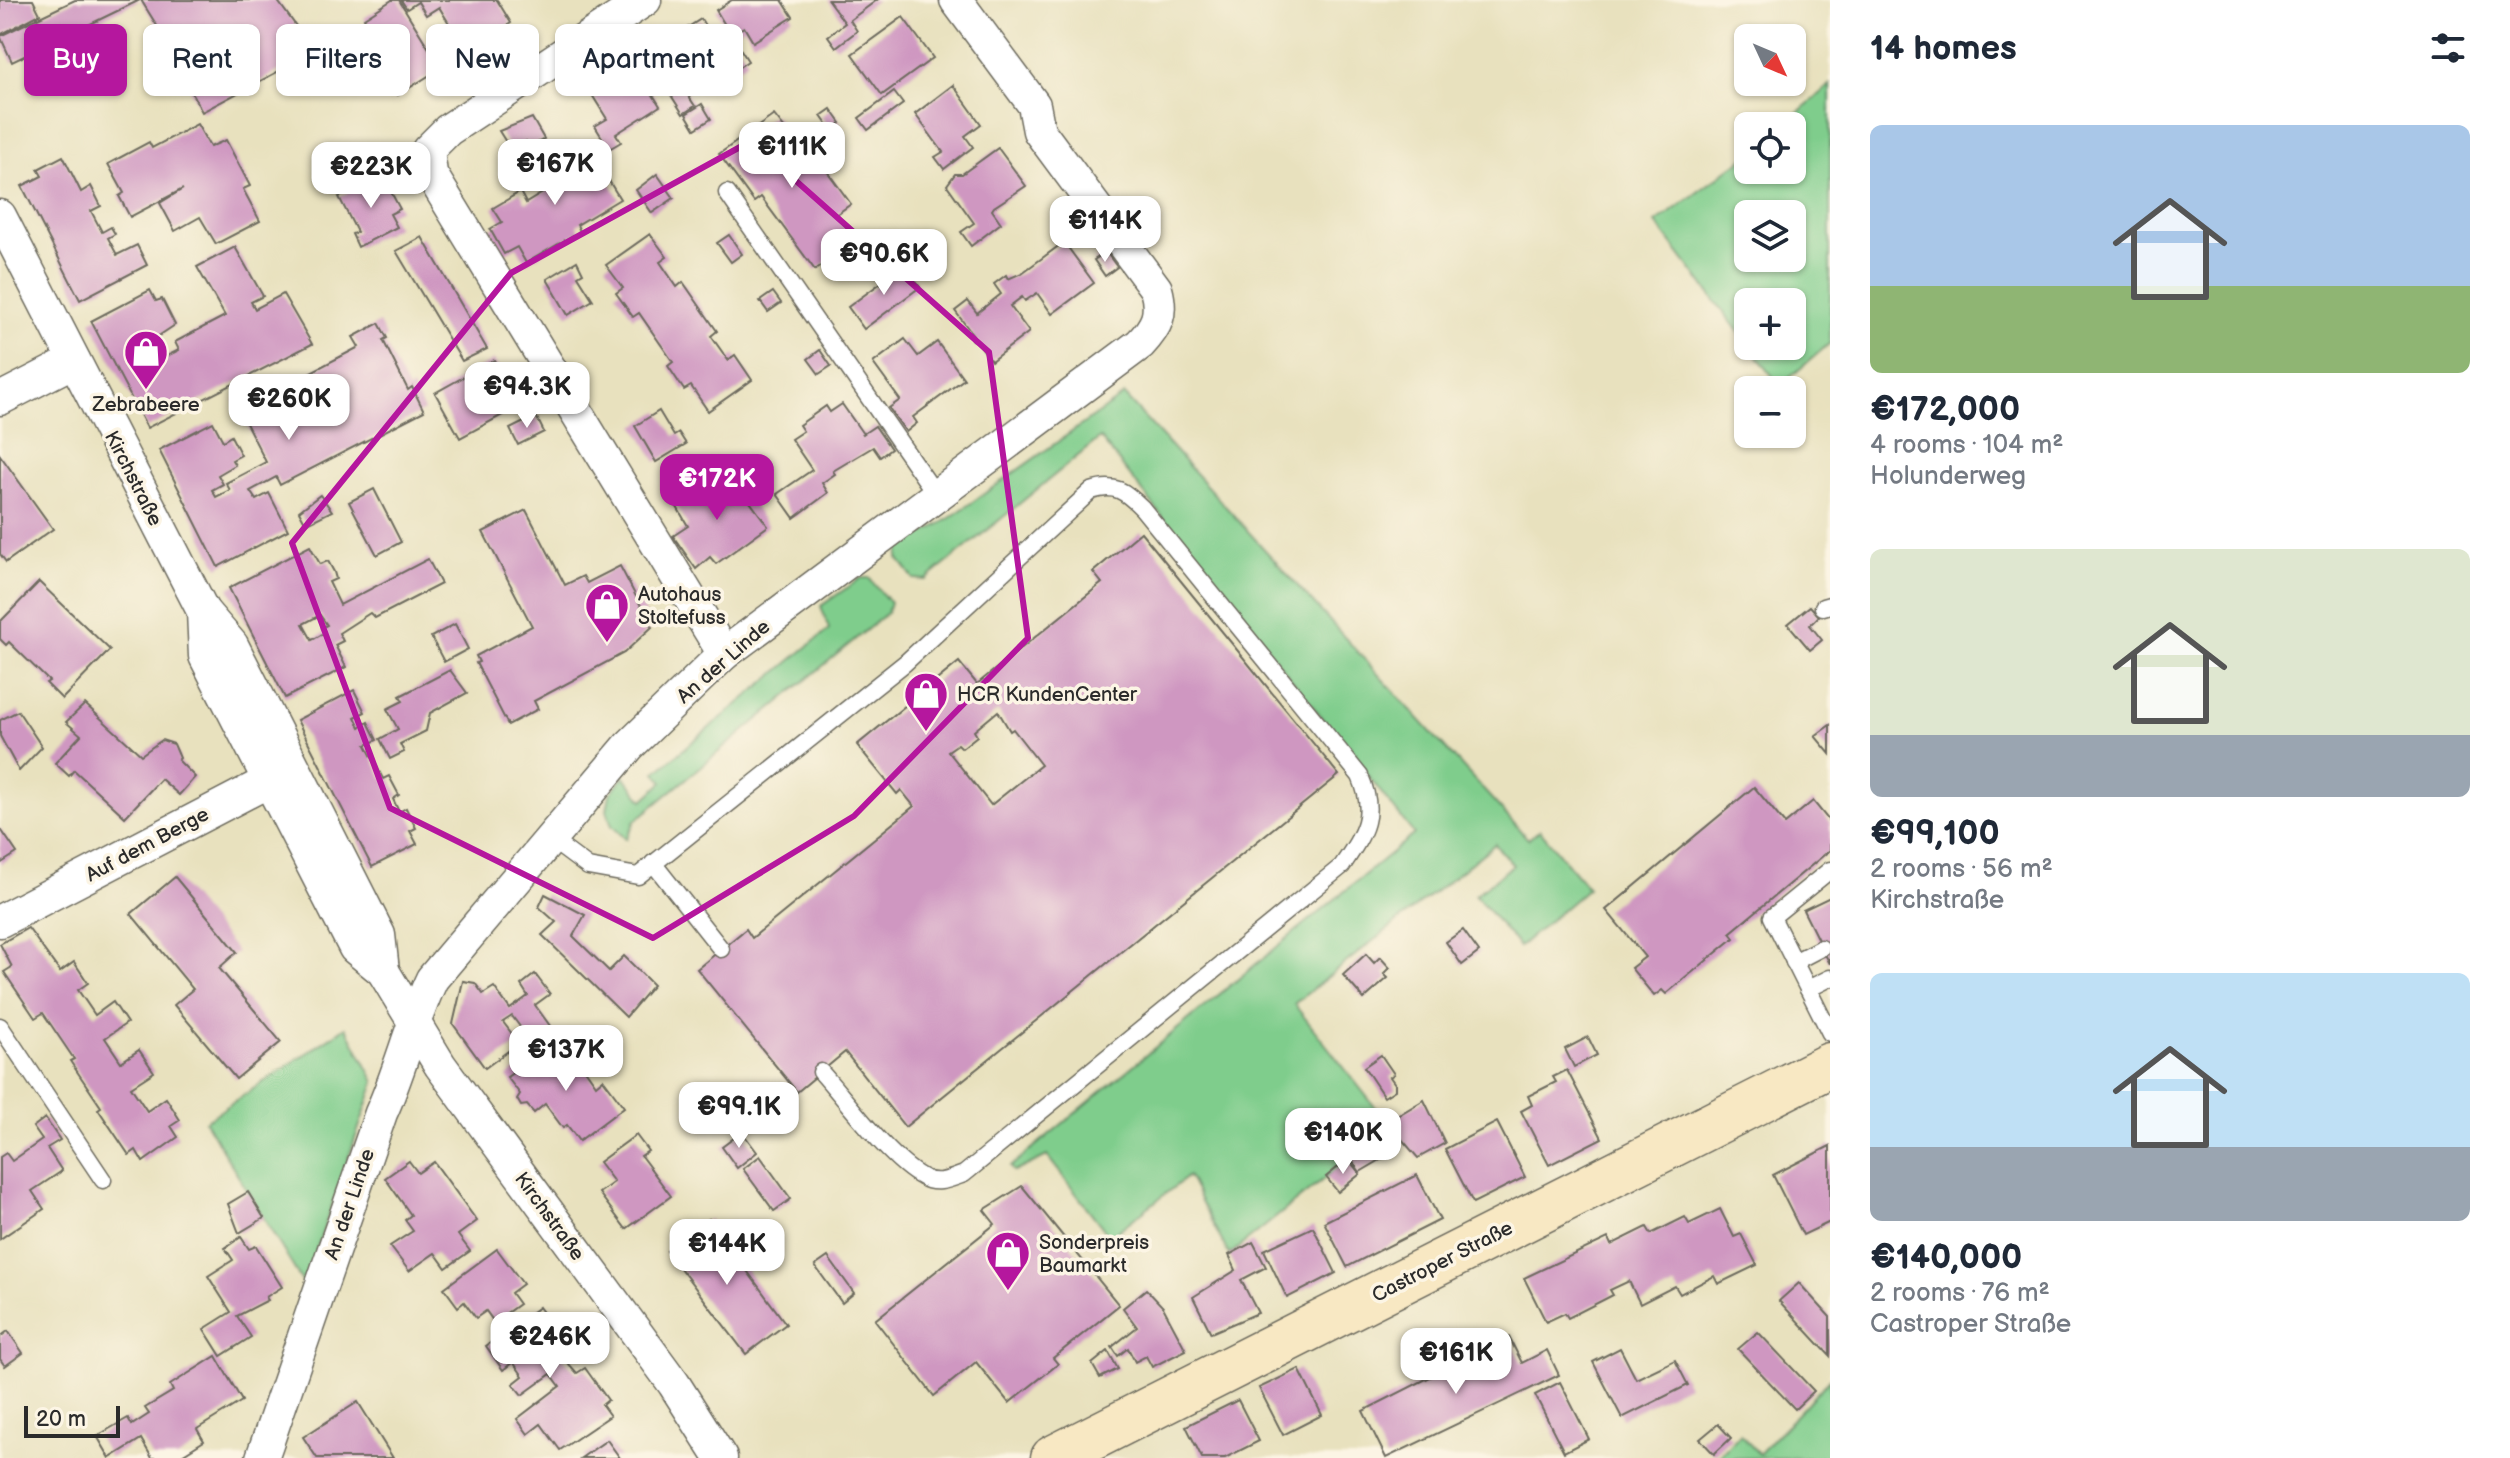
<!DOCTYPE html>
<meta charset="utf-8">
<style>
:root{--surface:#fff;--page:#f2f2f3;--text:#1f2937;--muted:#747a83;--accent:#b5179e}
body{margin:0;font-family:"Balsamiq Sans",sans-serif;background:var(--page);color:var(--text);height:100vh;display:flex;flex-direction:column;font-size:30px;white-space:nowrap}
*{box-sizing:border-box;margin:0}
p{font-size:26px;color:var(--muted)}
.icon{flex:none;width:44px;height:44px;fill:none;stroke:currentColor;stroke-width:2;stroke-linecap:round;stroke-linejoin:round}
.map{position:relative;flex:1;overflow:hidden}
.side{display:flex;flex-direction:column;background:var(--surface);width:680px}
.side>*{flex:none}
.banner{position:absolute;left:24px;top:24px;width:760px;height:72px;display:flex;gap:16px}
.needle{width:52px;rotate:134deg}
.tools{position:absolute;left:1734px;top:24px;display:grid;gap:16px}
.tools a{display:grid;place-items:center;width:72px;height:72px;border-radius:12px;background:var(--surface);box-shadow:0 2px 6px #0004;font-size:40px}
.scale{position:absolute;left:24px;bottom:20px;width:96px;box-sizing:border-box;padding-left:8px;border:4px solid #2b2b2b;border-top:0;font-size:22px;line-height:28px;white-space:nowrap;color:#2b2b2b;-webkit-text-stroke:6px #fcf5e5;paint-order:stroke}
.price{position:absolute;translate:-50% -68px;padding:0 18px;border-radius:16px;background:#fff;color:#222;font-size:26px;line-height:52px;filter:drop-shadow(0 2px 4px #0008)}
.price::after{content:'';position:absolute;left:50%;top:48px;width:24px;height:18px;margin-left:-12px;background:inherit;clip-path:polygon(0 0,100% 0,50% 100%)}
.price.selected{background:var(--accent);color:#fff}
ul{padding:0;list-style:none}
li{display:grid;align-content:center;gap:16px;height:424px;padding:0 40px}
li span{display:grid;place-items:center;height:248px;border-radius:12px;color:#555}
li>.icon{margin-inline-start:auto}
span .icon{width:144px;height:144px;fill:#fffc;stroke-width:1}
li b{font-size:34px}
h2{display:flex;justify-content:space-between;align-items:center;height:96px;padding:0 40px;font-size:34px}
.tag{padding:0 28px;border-radius:12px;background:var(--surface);box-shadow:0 2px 6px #0004;font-size:28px;line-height:72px}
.tag.selected{background:var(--accent);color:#fff}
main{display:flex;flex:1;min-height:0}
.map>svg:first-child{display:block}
</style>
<main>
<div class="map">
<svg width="1830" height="1458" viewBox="0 0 1830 1458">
<rect width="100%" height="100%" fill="#fcf5e5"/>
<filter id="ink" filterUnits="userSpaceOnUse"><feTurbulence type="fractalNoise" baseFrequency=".0125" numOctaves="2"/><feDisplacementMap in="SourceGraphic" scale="16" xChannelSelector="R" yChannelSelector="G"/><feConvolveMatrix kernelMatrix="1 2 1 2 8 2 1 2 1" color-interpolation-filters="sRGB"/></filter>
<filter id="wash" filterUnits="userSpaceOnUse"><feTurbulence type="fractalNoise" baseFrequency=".006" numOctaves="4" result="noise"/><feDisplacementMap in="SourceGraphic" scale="32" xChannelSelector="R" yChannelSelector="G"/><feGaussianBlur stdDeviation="1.8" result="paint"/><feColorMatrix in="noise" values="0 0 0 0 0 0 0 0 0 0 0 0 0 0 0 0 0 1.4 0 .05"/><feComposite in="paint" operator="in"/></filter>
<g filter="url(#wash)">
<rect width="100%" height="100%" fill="#e8e1be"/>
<g fill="#7fcd8c" stroke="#557c5c" stroke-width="2" fill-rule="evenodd">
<path d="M1830,85V343L1780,386L1750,346H1792V302H1748V344L1656,223L1748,155V170H1792V126H1782ZM1748,214H1792V258H1748Z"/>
<path d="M1124,395L1528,839L1540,830L1588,888L1519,947L1475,895L1513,865L1495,844L1294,1004L1390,1126L1229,1255L1188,1176L1110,1237L1047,1156L1014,1172L1010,1167L1414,834L1100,438L926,580L914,579L898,558L900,548L947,520Z"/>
<path d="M861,578H869L890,603L887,613L635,821L626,839L612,826L607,810L610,794L624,776L643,800L663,782L656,772L829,629L821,606Z"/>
<path d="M346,1027L375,1082L304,1285L205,1121Z"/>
<path d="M1830,1379V1458H1717L1740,1434L1759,1454Z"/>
</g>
<g id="blocks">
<g fill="#cf97c1" fill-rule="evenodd">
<path d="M0,0H33L40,14L0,35Z"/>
<path d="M75,0H140L12,62L0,36Z"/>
<path d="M141,0H277L315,52L202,112L174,60L177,58Z"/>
<path d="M392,0H399L441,68L398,95L373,55L346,69L331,44L357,30L364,40L374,34L364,18Z"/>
<path d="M401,0H497L511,23L475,47L461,43L439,7L426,15L418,2L407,9Z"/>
<path d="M732,0H782L793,17L753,42L744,27L731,35L716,10Z"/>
<path d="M828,0H877L850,20L857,31L836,47L828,36L845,23Z"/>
<path d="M903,17L933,58L882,95L852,54Z"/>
<path d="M701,19L728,64L685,91L695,106L683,114L662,81L674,73L657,47Z"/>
<path d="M734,39L748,61L736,69L722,47Z"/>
<path d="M633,63L660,106L616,134L621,142L609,149L595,126L607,119L589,90Z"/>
<path d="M953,85L981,124L965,136L973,147L944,169L935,157L943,152L915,114Z"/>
<path d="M894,92L903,104L868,130L859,118Z"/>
<path d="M702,104L711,119L695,129L686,114Z"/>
<path d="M831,109L841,123L831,130L821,116Z"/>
<path d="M774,115L810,161L816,156L851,204L837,214L856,240L815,270L761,197L754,202L719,154Z"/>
<path d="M532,118L544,139L530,147L526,141L511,150L499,131Z"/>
<path d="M197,124L210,147L226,140L250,186L243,189L260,221L216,244L200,217L175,231L160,203L183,189L130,217L119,196L124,193L108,164L149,142L152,148Z"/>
<path d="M587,145L620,199L577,225L580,231L526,263L517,247L504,254L490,229L502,222L493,208L520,192L526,203L554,186L544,170Z"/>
<path d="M998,148L1026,186L994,207L992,210L1001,223L971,246L961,232L974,223L947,185L955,174H962Z"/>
<path d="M63,156L81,192L91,186L101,206L91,211L102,232L111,227L115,234L108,238L117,255L137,245L147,265L80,300L22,186L42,176L38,169Z"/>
<path d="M657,174L674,198L652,213L636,190Z"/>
<path d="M382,175L400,209L390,214L397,227L358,247L352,234L357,232L339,197Z"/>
<path d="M650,234L667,257L660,262L677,287L683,282L717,331L711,336L728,360L735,355L752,380L708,411L691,386L684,390L668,366L673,362L639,313L633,317L616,293L623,288L606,265Z"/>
<path d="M729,235L742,254L731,262L717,243Z"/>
<path d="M422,237L487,349L462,361L396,251Z"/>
<path d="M1064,242L1094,283L1052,314L1037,293L1025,301L1022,297L1010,306L1029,332L991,361L977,341L972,340L973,335L955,311L968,301L977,313L1001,294L994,284L1006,275L1008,279L1022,273Z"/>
<path d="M235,247L263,296L251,302L255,309L283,294L312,344L147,428L91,321L150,290L156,301L162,299L175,325L151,341L163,358L179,350L175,342L225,316L197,267Z"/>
<path d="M1106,252L1117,267L1105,276L1094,260Z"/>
<path d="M577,261L583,273L578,276L593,300L568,315L547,279Z"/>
<path d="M904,266L920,287L864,329L848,307Z"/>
<path d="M773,292L781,303L768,312L760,301Z"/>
<path d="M379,323L387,338L383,340L408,390L412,387L424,411L280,485L276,477L250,491L256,500L269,493L288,530L218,567L159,450L213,422L223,441L231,436L241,455L232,460L235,465L218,475L223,484L212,490L216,497L230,490L226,483L266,462L234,400L241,397L246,406L359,347L353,337Z"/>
<path d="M905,339L918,356L937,342L964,379L913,417L917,423L906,432L889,408L900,400L873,363Z"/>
<path d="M820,350L831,366L819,374L808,359Z"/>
<path d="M494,360L519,406L460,438L435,393Z"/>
<path d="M842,404L863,434L875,426L891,449L880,457L873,447L833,471L835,474L822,483L828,493L794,518L777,494L812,470L791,439L803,431L799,425L826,406L830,412Z"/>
<path d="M659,411L674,436L679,433L686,444L656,462L635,426Z"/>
<path d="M536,416L544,432L518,445L510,429Z"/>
<path d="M0,455L53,529L6,562L0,554Z"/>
<path d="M730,475L768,526L716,564L710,557L696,569L673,536L688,526L677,507L706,485L709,489Z"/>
<path d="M374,489L401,542L377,555L349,502Z"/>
<path d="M320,495L332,511L306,524L299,511Z"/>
<path d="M526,510L565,585L583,576L587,583L620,566L652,627L624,653L534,701L538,709L508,725L476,663L479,662L476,656L532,626L483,532Z"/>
<path d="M1141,532L1339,775L905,1127L845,1052L797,1092L697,969L746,929L752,938L914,806L901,790L897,794L857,745L959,662L977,684L1102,583L1093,572ZM998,711L1010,731L1013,729L1041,765L991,805L948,751L958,744L962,748L977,736L974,731Z"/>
<path d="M310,546L320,564L328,561L334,572L336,579L329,582L340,605L428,559L441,584L375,618L370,613L339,633L343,641L335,645L346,667L285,698L229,588ZM320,615L327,625L322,628L324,633L312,640L303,624Z"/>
<path d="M39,582L110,650L62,699L46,683L49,681L9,642L6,645L0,639V622Z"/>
<path d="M1810,606L1819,616L1810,625L1822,640L1810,650L1788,624Z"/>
<path d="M455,624L468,649L444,662L431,637Z"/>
<path d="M450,670L467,693L430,713L426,731L400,744L404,752L390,759L380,739L398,729L387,709L403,701L400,696Z"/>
<path d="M354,690L365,712L355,717L360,727L368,722L377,740L366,745L383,779L389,776L399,795L393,799L399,812L406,808L416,828L410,831L417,844L372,867L297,720Z"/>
<path d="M85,704L141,755L162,740L174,744L180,758L178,760L195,777L179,795L161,779L125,817L74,770L69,776L55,763L81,735L66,722Z"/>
<path d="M18,711L42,747L19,771L0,736V720Z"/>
<path d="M1830,725V754L1815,736Z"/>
<path d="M1754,787L1785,824L1813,801L1830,822V850L1730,933L1734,938L1666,994L1662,990L1654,996L1631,968L1645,957L1606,910Z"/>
<path d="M0,828L17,853L0,864Z"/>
<path d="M175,877L237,952L219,968L281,1042L236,1079L174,1005L193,989L131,914Z"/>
<path d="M545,894L585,915L573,936L609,971L624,956L653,985L626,1017L542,935L556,922L539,907Z"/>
<path d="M1830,897V964L1803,910Z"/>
<path d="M28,928L60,972L74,962L88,983L78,990L95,1015L113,1002L127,1023L105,1038L121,1062L139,1050L154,1072L131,1087L147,1111L166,1098L180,1120L171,1126L178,1137L143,1162L136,1150L129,1155L98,1109L101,1107L70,1061L74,1059L43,1013L35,1018L4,972L12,967L0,944Z"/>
<path d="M1463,930L1479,952L1462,965L1446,942Z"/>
<path d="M1366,954L1374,963L1380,957L1390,968L1384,974L1388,978L1364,999L1343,975Z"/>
<path d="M535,974L550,994L535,1005L553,1030L533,1044L512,1016L503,1022L519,1043L485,1068L453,1024L463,981L475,983L483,994L494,987L510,1009L528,996L521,985Z"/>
<path d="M1588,1037L1597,1055L1574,1067L1565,1049Z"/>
<path d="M570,1048L596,1085L603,1079L624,1107L579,1141L567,1125L563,1128L545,1104L534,1113L527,1105L521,1106L517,1099L520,1094L507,1077L543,1052L551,1062Z"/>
<path d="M1381,1055L1394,1074L1390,1077L1395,1084V1090L1384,1097L1364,1067Z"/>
<path d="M1567,1070L1602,1138L1549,1165L1521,1111L1532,1105L1528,1096L1556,1082L1553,1077Z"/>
<path d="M1424,1100L1445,1143L1418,1158L1387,1122Z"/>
<path d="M45,1118L60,1140L47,1148L62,1171L32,1191L44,1209L0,1239V1157L6,1153L12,1161L42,1140L33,1127Z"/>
<path d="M1497,1122L1525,1177L1473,1203L1445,1149Z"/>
<path d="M742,1132L757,1152L737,1168L722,1147Z"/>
<path d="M636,1135L648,1151L641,1156L671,1196L626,1229L599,1193L614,1182L599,1162Z"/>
<path d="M1370,1142L1382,1159L1360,1172L1350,1158Z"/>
<path d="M1830,1146V1222L1803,1235L1773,1175Z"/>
<path d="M760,1156L791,1199L774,1211L743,1169Z"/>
<path d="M1348,1159L1360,1174L1338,1192L1326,1177Z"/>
<path d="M409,1161L418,1173L434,1162L477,1221L458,1235L470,1251L446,1268L435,1253L409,1271L390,1246L413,1231L405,1220L411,1215L385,1178Z"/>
<path d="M1417,1175L1440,1220L1347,1267L1324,1222Z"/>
<path d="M1022,1186L1119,1305L1053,1358L1058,1364L1009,1403L976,1362L934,1396L875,1320L995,1224L984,1210Z"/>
<path d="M248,1192L264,1218L239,1233L228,1204Z"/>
<path d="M1720,1209L1734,1237L1741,1234L1757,1265L1718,1284L1714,1276L1680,1294L1675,1286L1640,1304L1629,1281L1610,1290L1613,1295L1568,1318L1565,1313L1546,1322L1524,1278L1608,1238L1611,1245L1647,1227L1651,1234L1685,1217L1689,1224Z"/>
<path d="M709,1219L786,1324L746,1354L667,1251Z"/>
<path d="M1313,1227L1336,1273L1287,1298L1264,1250Z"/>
<path d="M241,1237L249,1249L256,1246L282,1287L266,1297L268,1300L237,1316L251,1337L221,1356L204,1329L231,1312L208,1276L233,1260L225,1248Z"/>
<path d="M1253,1242L1266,1267L1241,1280L1258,1313L1211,1333L1193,1297L1236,1270L1229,1255Z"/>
<path d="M497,1249L523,1284L511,1293L519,1304L494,1322L486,1311L476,1318L464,1302L458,1307L444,1288Z"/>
<path d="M828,1257L854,1293L842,1303L815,1266Z"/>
<path d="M1799,1283L1830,1317V1356L1779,1301Z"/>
<path d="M1146,1289L1163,1307L1186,1350L1152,1367L1146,1356L1135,1362L1128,1348L1118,1356L1112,1347L1137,1327L1123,1308Z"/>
<path d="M539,1307L567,1344L557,1351L577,1373L585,1368L608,1400L602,1405L610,1416L560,1450L541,1424L528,1434L517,1419L560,1386L551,1374L522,1395L513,1384L523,1376L513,1362L503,1370L486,1346Z"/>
<path d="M8,1331L23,1353L5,1366L0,1359V1337Z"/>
<path d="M1758,1332L1814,1391L1795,1409L1738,1349Z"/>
<path d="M1509,1337L1522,1363L1547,1350L1559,1375L1386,1458L1363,1411Z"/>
<path d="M1620,1348L1636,1379L1675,1360L1688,1385L1622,1418L1593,1362Z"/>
<path d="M1108,1351L1118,1369L1100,1378L1092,1364Z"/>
<path d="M216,1356L242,1401L197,1429L204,1441L177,1458H152L141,1439L110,1458L97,1436L128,1418L132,1425L149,1414L145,1408L173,1391L170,1385Z"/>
<path d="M1299,1369L1322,1415L1283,1435L1259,1388Z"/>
<path d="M1560,1382L1589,1439L1564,1452L1535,1395Z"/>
<path d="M1238,1400L1259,1441L1225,1458H1202L1186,1426Z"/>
<path d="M358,1402L393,1458H317L303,1437Z"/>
<path d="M1718,1424L1731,1438L1714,1454L1700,1439Z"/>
<path d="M607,1440L620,1458H581Z"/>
</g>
</g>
</g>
<g filter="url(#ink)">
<use href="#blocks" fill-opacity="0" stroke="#6d6b5e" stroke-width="2"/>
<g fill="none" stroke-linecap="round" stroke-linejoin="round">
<g stroke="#6d6b5e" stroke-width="19">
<g id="service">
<path d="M727,193L937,496"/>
<path d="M1823,607L1830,605"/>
<path d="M549,838L588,867L638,876L905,663L1091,491C1115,483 1125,491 1142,508L1360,776C1377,815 1364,833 1342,866L964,1174C950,1179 936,1186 922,1177C889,1159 847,1101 821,1072"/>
<path d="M653,863L721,949"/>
<path d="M1830,870L1772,917L1830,1033"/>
<path d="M1794,962L1821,948"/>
<path d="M1808,989L1830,978"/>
<path d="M0,1026L103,1180"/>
</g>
</g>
<g stroke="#6d6b5e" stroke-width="35">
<g id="minor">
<path d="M645,0L448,130L428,150L431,174L724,654"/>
<path d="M0,216L203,611L232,645L379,935L383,971"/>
<path d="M0,399L74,361"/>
<path d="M203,611L205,656L355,948L383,971L440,1065L674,1384L721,1458"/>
<path d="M0,921L288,771"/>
<path d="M262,1458L381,1113C401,1069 411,1023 432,979L629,746L724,654L1140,344C1157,326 1163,314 1156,289L1039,131L1034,105L956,0"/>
</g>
</g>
<g stroke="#6d6b5e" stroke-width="47">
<path id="secondary" d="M1053,1458L1830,1065"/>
</g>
<use href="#service" stroke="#fff" stroke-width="16"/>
<use href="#minor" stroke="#fff" stroke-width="32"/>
<use href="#secondary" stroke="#f8e8c3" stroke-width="44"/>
</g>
</g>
<path fill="none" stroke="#b5179e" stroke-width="6" stroke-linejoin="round" d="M751,141L989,352L1028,638L854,816L653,938L390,808L292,543L511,273Z"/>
<defs>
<g id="shop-pin" transform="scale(2.3)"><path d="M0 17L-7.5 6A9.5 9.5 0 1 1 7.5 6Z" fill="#b5179e" stroke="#fcf5e5"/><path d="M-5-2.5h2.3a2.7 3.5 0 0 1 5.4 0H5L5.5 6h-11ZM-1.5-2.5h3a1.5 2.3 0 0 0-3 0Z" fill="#fff"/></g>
</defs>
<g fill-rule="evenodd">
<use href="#shop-pin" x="146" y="352"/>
<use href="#shop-pin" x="607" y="605"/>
<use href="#shop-pin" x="926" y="694"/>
<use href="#shop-pin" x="1008" y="1253"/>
</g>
<g text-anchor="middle" stroke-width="7" stroke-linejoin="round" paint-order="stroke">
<g font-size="20" fill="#2b2b2b" stroke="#fcf5e5" text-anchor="start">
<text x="146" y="411" text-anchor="middle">Zebrabeere</text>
<text x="638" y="601">Autohaus<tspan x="638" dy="23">Stoltefuss</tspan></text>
<text x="957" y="701">HCR KundenCenter</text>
<text x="1039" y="1249">Sonderpreis<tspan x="1039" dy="23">Baumarkt</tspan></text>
</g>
<g font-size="20" fill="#2b2b2b" stroke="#fcf5e5">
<text transform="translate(134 478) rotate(63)" y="7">Kirchstraße</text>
<text transform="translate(723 661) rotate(-41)" y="7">An der Linde</text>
<text transform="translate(147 844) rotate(-28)" y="7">Auf dem Berge</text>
<text transform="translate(349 1204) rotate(-71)" y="7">An der Linde</text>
<text transform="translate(550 1216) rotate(54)" y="7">Kirchstraße</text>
<text transform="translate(1442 1261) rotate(-27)" y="7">Castroper Straße</text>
</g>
</g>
</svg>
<div class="tools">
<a><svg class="needle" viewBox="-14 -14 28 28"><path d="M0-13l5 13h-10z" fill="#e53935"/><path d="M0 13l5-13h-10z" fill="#747a83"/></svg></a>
<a><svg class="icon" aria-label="locate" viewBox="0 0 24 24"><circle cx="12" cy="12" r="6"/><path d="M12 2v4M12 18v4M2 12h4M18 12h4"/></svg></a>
<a><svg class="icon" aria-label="layers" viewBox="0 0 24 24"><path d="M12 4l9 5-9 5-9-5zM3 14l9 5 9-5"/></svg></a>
<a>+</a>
<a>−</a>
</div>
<div class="scale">20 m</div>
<b class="price" style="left:792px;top:190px">€111K</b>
<b class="price" style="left:555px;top:207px">€167K</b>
<b class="price" style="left:371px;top:210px">€223K</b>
<b class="price" style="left:1105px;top:264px">€114K</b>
<b class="price" style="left:884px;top:297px">€90.6K</b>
<b class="price" style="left:527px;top:430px">€94.3K</b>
<b class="price" style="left:289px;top:442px">€260K</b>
<b class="price selected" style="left:717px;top:522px">€172K</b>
<b class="price" style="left:566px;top:1093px">€137K</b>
<b class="price" style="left:739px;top:1150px">€99.1K</b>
<b class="price" style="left:1343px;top:1176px">€140K</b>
<b class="price" style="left:727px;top:1287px">€144K</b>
<b class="price" style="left:550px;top:1380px">€246K</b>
<b class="price" style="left:1456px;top:1396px">€161K</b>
<div class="banner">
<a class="tag selected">Buy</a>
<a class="tag">Rent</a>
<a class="tag">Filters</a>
<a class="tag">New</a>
<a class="tag">Apartment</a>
</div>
</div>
<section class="side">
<h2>14 homes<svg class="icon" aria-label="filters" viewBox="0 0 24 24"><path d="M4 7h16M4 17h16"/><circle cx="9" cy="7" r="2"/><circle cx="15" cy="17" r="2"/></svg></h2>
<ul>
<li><span style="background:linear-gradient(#a9c7e8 65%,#8fb573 0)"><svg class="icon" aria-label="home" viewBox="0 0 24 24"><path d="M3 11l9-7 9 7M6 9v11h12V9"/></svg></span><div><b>€172,000</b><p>4 rooms · 104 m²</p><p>Holunderweg</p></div></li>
<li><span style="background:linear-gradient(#dfe7d0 75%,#9aa5b1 0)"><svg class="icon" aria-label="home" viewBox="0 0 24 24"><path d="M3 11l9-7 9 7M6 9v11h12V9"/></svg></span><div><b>€99,100</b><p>2 rooms · 56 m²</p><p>Kirchstraße</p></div></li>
<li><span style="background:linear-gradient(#bfe0f5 70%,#9aa5b1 0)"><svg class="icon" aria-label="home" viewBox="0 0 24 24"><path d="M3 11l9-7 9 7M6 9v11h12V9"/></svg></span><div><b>€140,000</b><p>2 rooms · 76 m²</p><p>Castroper Straße</p></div></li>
</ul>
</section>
</main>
